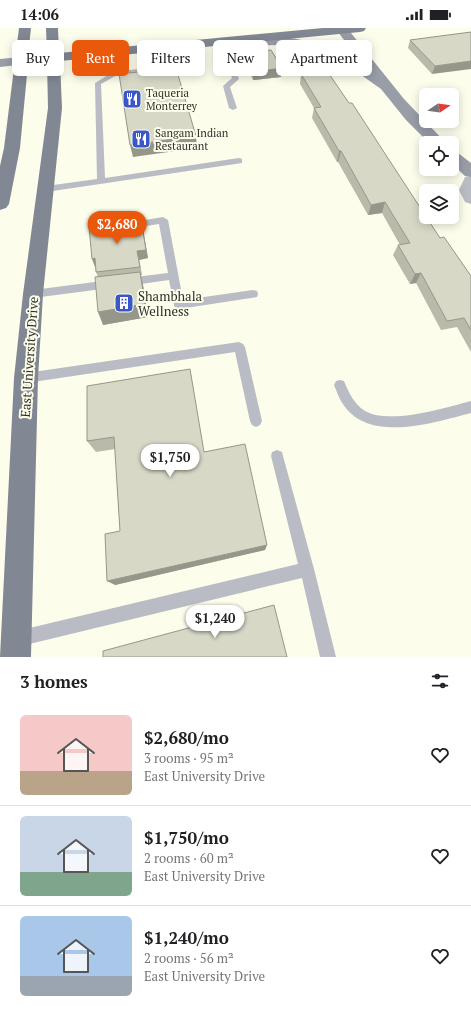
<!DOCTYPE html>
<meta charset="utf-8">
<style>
:root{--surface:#fff;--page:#f6f6f6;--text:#202124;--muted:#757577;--line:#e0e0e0;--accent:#ea580c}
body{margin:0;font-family:"PT Serif",serif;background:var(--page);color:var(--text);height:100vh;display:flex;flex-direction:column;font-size:15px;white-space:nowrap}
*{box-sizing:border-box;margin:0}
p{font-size:13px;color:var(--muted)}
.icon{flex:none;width:22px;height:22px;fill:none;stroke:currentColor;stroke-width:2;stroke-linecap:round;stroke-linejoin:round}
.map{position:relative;height:629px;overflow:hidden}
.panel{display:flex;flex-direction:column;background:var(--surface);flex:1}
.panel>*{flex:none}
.guide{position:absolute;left:12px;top:12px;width:447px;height:36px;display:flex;gap:8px}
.needle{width:26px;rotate:77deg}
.tools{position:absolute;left:419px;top:60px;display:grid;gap:8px}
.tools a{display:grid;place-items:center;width:40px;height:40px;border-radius:6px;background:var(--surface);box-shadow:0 2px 10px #0003;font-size:20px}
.price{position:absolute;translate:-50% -34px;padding:0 9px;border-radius:14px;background:#fff;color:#222;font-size:13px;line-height:26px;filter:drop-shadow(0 1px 2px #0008)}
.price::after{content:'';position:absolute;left:50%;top:24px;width:12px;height:9px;margin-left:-6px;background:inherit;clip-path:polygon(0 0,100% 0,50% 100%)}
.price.current{background:var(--accent);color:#fff}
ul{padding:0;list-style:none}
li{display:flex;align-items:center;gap:12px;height:100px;padding:0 20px}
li+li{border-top:1px solid var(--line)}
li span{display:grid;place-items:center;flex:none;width:112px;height:80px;border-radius:6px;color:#555}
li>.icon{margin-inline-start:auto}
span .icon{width:48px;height:48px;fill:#fffc;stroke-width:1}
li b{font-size:17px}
h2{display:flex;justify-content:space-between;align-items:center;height:48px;padding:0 20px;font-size:17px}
.chip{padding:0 14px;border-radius:6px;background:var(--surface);box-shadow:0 2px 10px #0003;font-size:14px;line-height:36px}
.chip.current{background:var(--accent);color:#fff}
.status{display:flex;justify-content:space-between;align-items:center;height:28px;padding:0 20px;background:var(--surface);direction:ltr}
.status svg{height:11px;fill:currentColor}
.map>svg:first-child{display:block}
</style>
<div class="status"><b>14:06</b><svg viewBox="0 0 49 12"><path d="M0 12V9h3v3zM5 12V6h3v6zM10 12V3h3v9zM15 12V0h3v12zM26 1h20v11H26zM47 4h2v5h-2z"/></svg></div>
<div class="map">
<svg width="471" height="629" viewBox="0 0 471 629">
<rect width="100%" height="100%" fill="#fcfdeb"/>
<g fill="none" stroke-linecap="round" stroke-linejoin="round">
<g fill="#b9bcc4" fill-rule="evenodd">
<path d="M222,13L225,15L239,51L230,59L237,80L233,82L229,80L223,58L232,50L219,15Z"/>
<path d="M157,17L160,19L159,42L117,47L101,56L105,150L239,130L242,131V135L46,164L43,163L42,161L43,159L46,158L97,151L95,55L113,44L154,39V19Z"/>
<path d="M163,189L168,192L183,272L253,262L257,263L258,266L257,269L179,281L175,280L174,277L169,252L127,258L123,257L122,254L123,251L127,250L168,245L159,196L127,201L122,198L127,195Z"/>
<path d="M110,252L114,253L115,256L114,259L110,260L33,270L29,269L28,266L29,263L33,262Z"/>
<path d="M239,314L243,316L245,319L262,393L260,397L256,399L252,397L250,393L235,324L26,355L22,354L20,350L22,346L26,345Z"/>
<path d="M340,352L344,353C349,365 354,376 365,383C390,397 445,380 471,373V385C436,394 372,415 345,379C340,373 337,364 334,357L336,353Z"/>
<path d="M277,422L282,424L283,428L314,541L336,629H320L302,550L17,619L11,617L9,611L11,605L17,603L298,536L271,428L272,424Z"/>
</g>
<path fill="#b9bcc4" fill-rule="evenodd" d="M471,148V176L465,174L459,162L465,149Z"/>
<g fill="#999da8" fill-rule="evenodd">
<path d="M335,0H347L404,71L446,115H429L406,92L381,61L357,44L333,31L307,21L283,17L233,18L229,17L227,14L229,11L233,10C248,10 262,8 277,9C307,10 336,21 362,36Z"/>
<path d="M21,29L26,30L28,33L26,36L0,39V31Z"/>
<path d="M452,123L458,125L471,135V149L465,148L452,136Z"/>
</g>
<path fill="#828794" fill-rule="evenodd" d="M19,0H31L28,28L47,27L46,0H58L59,25L323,0H366L364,3L360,4L60,33L62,80L43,266L38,350L31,629H0L14,350L23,266L48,80L47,34L28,36L20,120L9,176L6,180L0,182V138L4,120Z"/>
</g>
<g fill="#b9baaa">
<path d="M471,4L432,46L408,20L410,12Z"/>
<path d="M244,25L282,40L281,49L253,52L244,34Z"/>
<path d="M301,46L440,210L471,248V324L457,299L441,302L416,255L410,256L393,227L398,217H400L382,185L368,187L338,134H337L312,90L314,80L300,56Z"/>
<path d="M143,200L148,230L139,232L142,247H141L143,257L148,289L103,297L98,249L96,244V239H95Z"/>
<path d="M87,358L204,424L267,517L265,522L115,557L120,503L115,421L96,424L87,413Z"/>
</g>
<g fill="#96978b">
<path d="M471,33V41L432,46L435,38Z"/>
<path d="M282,40L281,49L253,52V44Z"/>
<path d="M196,108L197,120L133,129L130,117Z"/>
<path d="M339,123H341L338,134H337Z"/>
<path d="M385,174L382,185L368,187L371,177Z"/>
<path d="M141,192L148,230L139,232L142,247L140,239L137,223Z"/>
<path d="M95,230L98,238L95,239L92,231Z"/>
<path d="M140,244L143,257L148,289L103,297L98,284Z"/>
<path d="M421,245L416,255L410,256L415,246Z"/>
<path d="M267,517L265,522L115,557L107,553Z"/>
</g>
<g fill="#d7d8c6" stroke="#96978b">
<path d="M471,4V33L435,38L410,12Z"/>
<path d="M271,22L282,40L253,44L244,25Z"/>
<path d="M176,40L196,108L130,117L119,46Z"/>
<path d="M327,43L349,75H352L440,210L444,209L471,248V302L464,290L447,293L421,245L415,246L398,217L410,215L385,174L371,177L341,123H339L314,80L321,79L301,46Z"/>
<path d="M141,192L146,222L137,223L140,239L96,244L95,230L92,231L89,199Z"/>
<path d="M140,244L145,276L98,284L95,249Z"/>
<path d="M190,341L204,424L245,416L267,517L107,553L105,506L120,503L114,409L87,413V358Z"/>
<path d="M274,577L287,629H103V623Z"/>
</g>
<defs>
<g id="restaurant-square" transform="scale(1)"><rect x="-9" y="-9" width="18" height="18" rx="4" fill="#3b56c8" stroke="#fcfdeb"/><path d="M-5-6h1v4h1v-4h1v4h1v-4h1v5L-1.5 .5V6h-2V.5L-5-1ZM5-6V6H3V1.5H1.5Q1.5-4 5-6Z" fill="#fff"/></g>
<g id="building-square" transform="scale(1)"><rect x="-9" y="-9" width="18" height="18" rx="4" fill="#3b56c8" stroke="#fcfdeb"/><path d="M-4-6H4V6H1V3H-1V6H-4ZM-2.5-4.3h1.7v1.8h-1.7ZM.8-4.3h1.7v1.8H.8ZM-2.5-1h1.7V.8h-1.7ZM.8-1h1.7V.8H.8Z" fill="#fff"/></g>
</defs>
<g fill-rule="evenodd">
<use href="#restaurant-square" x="132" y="71"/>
<use href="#restaurant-square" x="141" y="111"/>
<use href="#building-square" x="124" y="275"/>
</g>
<g text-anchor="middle" stroke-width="4" stroke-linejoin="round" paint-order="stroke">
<g font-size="11" fill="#30302a" stroke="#fcfdeb" text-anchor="start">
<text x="146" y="69">Taqueria<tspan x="146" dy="13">Monterrey</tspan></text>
<text x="155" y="109">Sangam Indian<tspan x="155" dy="13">Restaurant</tspan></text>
</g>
<g font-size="13" fill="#30302a" stroke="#fcfdeb" text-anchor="start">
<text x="138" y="273">Shambhala<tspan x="138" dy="15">Wellness</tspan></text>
</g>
<g font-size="13" fill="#30302a" stroke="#fcfdeb">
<text transform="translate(29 329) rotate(-86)" y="5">East University Drive</text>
</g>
</g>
</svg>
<div class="tools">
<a><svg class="needle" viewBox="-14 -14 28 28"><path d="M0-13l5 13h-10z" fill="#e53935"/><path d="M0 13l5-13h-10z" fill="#757577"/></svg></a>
<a><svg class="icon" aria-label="locate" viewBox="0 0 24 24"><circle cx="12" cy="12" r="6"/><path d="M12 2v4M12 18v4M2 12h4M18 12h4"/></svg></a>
<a><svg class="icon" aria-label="layers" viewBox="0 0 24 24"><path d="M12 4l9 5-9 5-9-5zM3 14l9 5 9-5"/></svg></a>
</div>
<b class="price current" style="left:117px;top:217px">$2,680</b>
<b class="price" style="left:170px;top:450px">$1,750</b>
<b class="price" style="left:215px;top:611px">$1,240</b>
<div class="guide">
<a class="chip">Buy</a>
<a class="chip current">Rent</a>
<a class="chip">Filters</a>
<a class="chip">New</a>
<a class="chip">Apartment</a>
</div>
</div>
<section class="panel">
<h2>3 homes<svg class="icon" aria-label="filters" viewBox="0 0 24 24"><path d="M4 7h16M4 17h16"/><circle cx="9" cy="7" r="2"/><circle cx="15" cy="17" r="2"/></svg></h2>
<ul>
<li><span style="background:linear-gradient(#f6c9c9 70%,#b9a48a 0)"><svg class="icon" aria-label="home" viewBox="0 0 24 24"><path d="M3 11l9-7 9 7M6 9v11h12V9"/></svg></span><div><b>$2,680/mo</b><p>3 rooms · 95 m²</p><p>East University Drive</p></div><svg class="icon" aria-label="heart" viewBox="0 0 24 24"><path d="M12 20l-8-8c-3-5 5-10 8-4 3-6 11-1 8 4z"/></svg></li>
<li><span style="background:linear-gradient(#c9d6e8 70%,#7fa58c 0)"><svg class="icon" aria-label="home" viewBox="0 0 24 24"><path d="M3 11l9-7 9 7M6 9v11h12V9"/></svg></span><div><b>$1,750/mo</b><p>2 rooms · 60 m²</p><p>East University Drive</p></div><svg class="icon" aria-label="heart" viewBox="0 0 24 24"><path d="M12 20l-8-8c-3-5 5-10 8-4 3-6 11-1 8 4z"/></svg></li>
<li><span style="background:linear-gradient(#a9c7e8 75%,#9aa5b1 0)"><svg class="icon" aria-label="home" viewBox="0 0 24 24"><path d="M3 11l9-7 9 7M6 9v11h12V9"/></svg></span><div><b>$1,240/mo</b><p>2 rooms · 56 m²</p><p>East University Drive</p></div><svg class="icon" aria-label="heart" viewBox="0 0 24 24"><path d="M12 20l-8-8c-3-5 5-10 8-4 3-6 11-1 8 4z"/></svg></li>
</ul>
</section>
